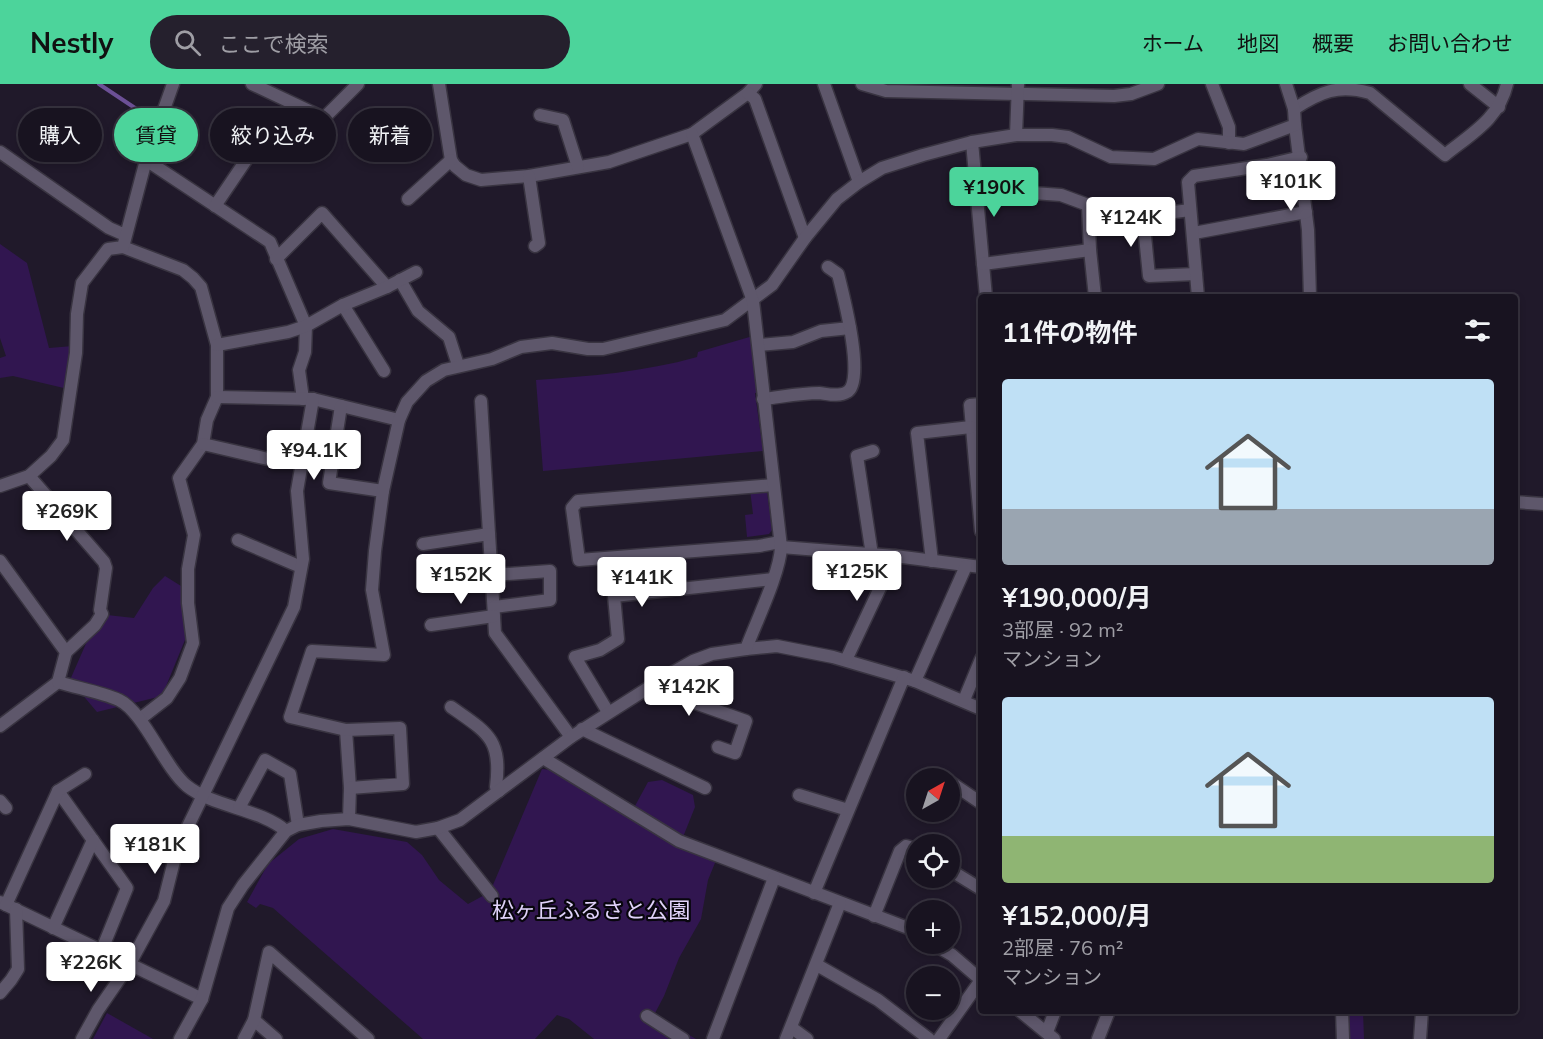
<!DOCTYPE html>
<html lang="ja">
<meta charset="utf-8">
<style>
:root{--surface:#181320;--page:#25202d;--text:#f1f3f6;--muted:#9f9ea5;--line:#36323e;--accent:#4cd49b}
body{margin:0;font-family:Mulish,"Noto Sans JP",sans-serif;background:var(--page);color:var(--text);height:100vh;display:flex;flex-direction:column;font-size:22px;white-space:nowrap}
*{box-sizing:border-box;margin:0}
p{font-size:20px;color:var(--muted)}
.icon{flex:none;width:33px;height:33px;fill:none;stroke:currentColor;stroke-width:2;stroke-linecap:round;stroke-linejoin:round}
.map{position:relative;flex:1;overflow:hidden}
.drawer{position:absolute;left:978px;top:210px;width:540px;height:720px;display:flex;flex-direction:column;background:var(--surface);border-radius:6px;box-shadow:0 3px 9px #0003,0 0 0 2px var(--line)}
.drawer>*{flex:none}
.guide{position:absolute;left:18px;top:24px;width:570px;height:54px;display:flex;gap:12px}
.needle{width:39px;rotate:39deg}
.fabs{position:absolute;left:906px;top:684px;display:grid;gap:12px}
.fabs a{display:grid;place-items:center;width:54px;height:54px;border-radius:50%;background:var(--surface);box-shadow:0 3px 9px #0003,0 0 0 2px var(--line);font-size:30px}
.price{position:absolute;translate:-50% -51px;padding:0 14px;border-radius:6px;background:#fff;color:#222;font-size:20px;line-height:39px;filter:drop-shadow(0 2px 3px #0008)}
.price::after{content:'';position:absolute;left:50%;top:36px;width:18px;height:14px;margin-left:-9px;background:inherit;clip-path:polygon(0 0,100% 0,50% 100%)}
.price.on{background:var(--accent);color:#111}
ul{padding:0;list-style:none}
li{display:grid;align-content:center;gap:12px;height:318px;padding:0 24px}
li span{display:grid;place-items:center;height:186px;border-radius:6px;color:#555}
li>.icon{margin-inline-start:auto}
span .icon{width:108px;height:108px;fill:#fffc;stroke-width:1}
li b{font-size:26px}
h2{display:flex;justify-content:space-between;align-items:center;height:72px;padding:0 24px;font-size:26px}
.tag{padding:0 21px;border-radius:27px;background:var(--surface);box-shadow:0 3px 9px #0003,0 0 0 2px var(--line);font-size:21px;line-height:54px}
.tag.on{background:var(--accent);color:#111}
header{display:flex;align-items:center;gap:36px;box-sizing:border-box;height:84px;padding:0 30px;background:var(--accent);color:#111}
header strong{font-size:28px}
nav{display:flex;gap:33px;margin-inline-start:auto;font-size:21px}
.search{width:420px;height:54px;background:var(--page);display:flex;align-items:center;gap:15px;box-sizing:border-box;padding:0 21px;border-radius:33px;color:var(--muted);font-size:22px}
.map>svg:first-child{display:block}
</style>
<header>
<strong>Nestly</strong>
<div class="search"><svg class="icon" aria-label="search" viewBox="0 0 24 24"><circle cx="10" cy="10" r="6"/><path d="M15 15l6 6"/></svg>ここで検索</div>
<nav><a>ホーム</a><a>地図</a><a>概要</a><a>お問い合わせ</a></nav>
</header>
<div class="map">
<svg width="1543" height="955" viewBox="0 0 1543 955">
<rect width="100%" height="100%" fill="#20192a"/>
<g fill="#311650">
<path d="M0,160L27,179L49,264L73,262L68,305L13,292L0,294V274L6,272L0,254Z"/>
<path d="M753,252L759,309H755L763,367L543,387L536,296C591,292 644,288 697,273L698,268Z"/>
<path d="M763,405L767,408L772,446L769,450L747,453L745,431L753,430L750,406Z"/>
<path d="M165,492L181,502L182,523L187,551L162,612L97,628L70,596L88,555L107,531L134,534L153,504Z"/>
<path d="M542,685L551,686L629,733L648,698L662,696L693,711L695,723L683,753L719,769L708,796L701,835L679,874L664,912L654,931L696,955H594L569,935L557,931L535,955H423L273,824L260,820L256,824L247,818L268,780L299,755L333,745L407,758L422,771L439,796L468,820L490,808Z"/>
<path d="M1347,927H1363L1364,955H1348Z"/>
<path d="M107,929L153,955H93Z"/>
</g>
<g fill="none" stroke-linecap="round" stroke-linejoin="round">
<path stroke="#6c5096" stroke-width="4" d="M99,0L150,34"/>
<g stroke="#393441" stroke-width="15">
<g id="street">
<path d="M252,0L324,34L358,0"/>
<path d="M439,0L451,76L455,82L466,91L481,96L529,92L609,78L692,50L748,9L756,0"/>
<path d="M824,0L859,98"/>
<path d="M862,0L886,7L1114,12L1131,10L1158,0"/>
<path d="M1212,0L1229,43V59"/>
<path d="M1470,0L1499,23"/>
<path d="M748,9L755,15L805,154"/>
<path d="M1294,25C1320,8 1338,0 1370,9L1445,71C1471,50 1499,35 1507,0"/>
<path d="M540,31L563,36L578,83"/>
<path d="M1295,41L1308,146L1310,213"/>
<path d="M1016,51L1018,0"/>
<path d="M972,58L986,213"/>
<path d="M0,68L109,144L125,151"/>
<path d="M146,76L270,158L306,242L305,268L299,286L303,315"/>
<path d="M529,92L539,159L535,162"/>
<path d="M976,105L1061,111L1088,121L1090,166L983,180"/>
<path d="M408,115L451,76"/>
<path d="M215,122L263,51"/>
<path d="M1190,126L1143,132L1149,192L1196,190"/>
<path d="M1194,149L1306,128"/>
<path d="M123,163L183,186L193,194L201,203L217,261V313L207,336L203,360L179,394L194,451L188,485V519L193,559L180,594L167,614L140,635"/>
<path d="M1090,166L1095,213"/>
<path d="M276,175L322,129L387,203"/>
<path d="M400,196L418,227L449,253L458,281"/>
<path d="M1198,213L1188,98L1194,92L1267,81L1301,73"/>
<path d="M343,221L384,287"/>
<path d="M217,261L288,248L306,242L343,221L387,203L416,188"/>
<path d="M759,261L793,258L821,247L850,244"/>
<path d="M217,313L313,315L399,336"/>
<path d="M763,315C781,313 801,309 819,309C828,310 839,313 847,308C866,298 843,210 838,190L828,183"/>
<path d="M481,317L495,549L571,653"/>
<path d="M981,320L970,321L981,447"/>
<path d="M341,322L329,399L383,407"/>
<path d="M203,360L268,375"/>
<path d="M29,392L104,478L106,484L100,526L102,530L95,541L66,568"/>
<path d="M773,401L578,417L572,424L579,476L759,462L780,458"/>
<path d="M0,402L29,392L51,372L63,356L76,269L77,230L82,199L108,165L123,163L146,76L173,0"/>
<path d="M1515,418L1543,420"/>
<path d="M238,456L301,483"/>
<path d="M423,460L489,450"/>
<path d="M781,463L895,472L981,483"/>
<path d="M872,471L857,372L873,367"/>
<path d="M0,477L66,568L58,598L0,642"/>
<path d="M932,477L917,349L971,343"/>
<path d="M492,491L550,487V516L494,523"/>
<path d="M431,541L494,532"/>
<path d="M746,565L777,562L833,573L915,597L981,625"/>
<path d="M846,576L895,472"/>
<path d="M915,597L966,482"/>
<path d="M58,598C77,604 101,608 119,616C144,628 164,683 187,702C213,723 261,725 286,747"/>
<path d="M650,603L746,637L735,669L718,663"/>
<path d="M964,616L981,575"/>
<path d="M451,623C488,649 502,655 496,703L499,707"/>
<path d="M608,628L575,573L600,566L618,555L614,512L773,495"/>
<path d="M582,645L705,704"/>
<path d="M346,646L350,704L349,735"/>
<path d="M543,674L679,757L908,844L916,849"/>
<path d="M936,690L943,694"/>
<path d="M950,698L981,719"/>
<path d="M350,704L403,700L400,644L346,646L290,633L312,567L384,571L372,506L375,467L383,407L399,336L407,318L426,297L444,286L492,275L521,263L552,259L588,265H603L725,236L772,201L805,154L837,115L859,98L882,84L923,71L972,58L1016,51H1052L1068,53L1111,73L1154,75L1198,55L1244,60L1295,41L1294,25L1286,0"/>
<path d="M58,707L127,804L101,868"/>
<path d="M799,711L848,726"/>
<path d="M0,717L6,724"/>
<path d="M239,724L265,676L290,690L298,741"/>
<path d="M438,744L492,812"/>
<path d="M950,786L981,805"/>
<path d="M814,809L904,593"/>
<path d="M0,818L202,915"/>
<path d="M6,821L58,707L85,690"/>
<path d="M874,832L900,767L906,762L916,765"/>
<path d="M53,844L93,756"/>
<path d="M933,860L952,871L981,896L939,955"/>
<path d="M817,881L878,916L929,955"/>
<path d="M0,909L11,896L18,885L16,825"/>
<path d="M1020,927L1054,955"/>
<path d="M1342,927L1343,955"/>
<path d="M647,932L683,955"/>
<path d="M254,936L276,955"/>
<path d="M792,944L807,955"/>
<path d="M1047,948L1055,927"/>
<path d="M82,955L98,926L129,881L164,817L177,765L294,523L303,475L297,407L313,315"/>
<path d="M180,955L202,915L228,824L243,801L286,747L298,741L321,737L349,735L416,748L438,744L460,736L571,653L670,590L693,577L712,570L746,565C756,538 780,489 781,463L753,217L692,50"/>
<path d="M244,955L254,936L269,868L368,955"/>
<path d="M713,955L774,794"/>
<path d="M786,955L840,819"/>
<path d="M1098,955L1109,927"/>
<path d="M1420,955L1422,927"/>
</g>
</g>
<use href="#street" stroke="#5e576b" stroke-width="12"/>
</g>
<g text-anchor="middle" stroke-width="4.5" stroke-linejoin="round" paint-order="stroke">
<g font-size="22" fill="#e0d2fa" stroke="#08060d">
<text x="591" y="834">松ヶ丘ふるさと公園</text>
</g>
</g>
</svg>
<div class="fabs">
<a><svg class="needle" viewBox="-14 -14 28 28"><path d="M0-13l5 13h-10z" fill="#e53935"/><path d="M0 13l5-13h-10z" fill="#9f9ea5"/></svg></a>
<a><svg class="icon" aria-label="locate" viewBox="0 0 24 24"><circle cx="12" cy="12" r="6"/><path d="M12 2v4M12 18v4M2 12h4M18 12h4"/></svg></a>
<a>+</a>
<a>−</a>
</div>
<b class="price" style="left:1291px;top:128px">¥101K</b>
<b class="price on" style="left:994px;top:134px">¥190K</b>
<b class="price" style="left:1131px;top:164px">¥124K</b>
<b class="price" style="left:314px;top:397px">¥94.1K</b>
<b class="price" style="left:67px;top:458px">¥269K</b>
<b class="price" style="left:857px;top:518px">¥125K</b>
<b class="price" style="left:461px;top:521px">¥152K</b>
<b class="price" style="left:642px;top:524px">¥141K</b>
<b class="price" style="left:689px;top:633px">¥142K</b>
<b class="price" style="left:155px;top:791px">¥181K</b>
<b class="price" style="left:91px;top:909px">¥226K</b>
<div class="guide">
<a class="tag">購入</a>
<a class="tag on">賃貸</a>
<a class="tag">絞り込み</a>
<a class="tag">新着</a>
</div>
<section class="drawer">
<h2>11件の物件<svg class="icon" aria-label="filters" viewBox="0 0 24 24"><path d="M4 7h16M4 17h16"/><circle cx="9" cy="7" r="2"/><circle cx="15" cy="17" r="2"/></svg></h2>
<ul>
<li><span style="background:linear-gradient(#bfe0f5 70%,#9aa5b1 0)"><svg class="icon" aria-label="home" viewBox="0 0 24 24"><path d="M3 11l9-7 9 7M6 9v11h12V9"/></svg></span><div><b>¥190,000/月</b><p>3部屋 · 92 m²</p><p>マンション</p></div></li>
<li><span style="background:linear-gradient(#bfe0f5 75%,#8fb573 0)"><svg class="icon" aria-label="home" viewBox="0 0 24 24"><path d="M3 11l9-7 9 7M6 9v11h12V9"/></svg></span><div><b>¥152,000/月</b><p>2部屋 · 76 m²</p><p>マンション</p></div></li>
</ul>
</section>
</div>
